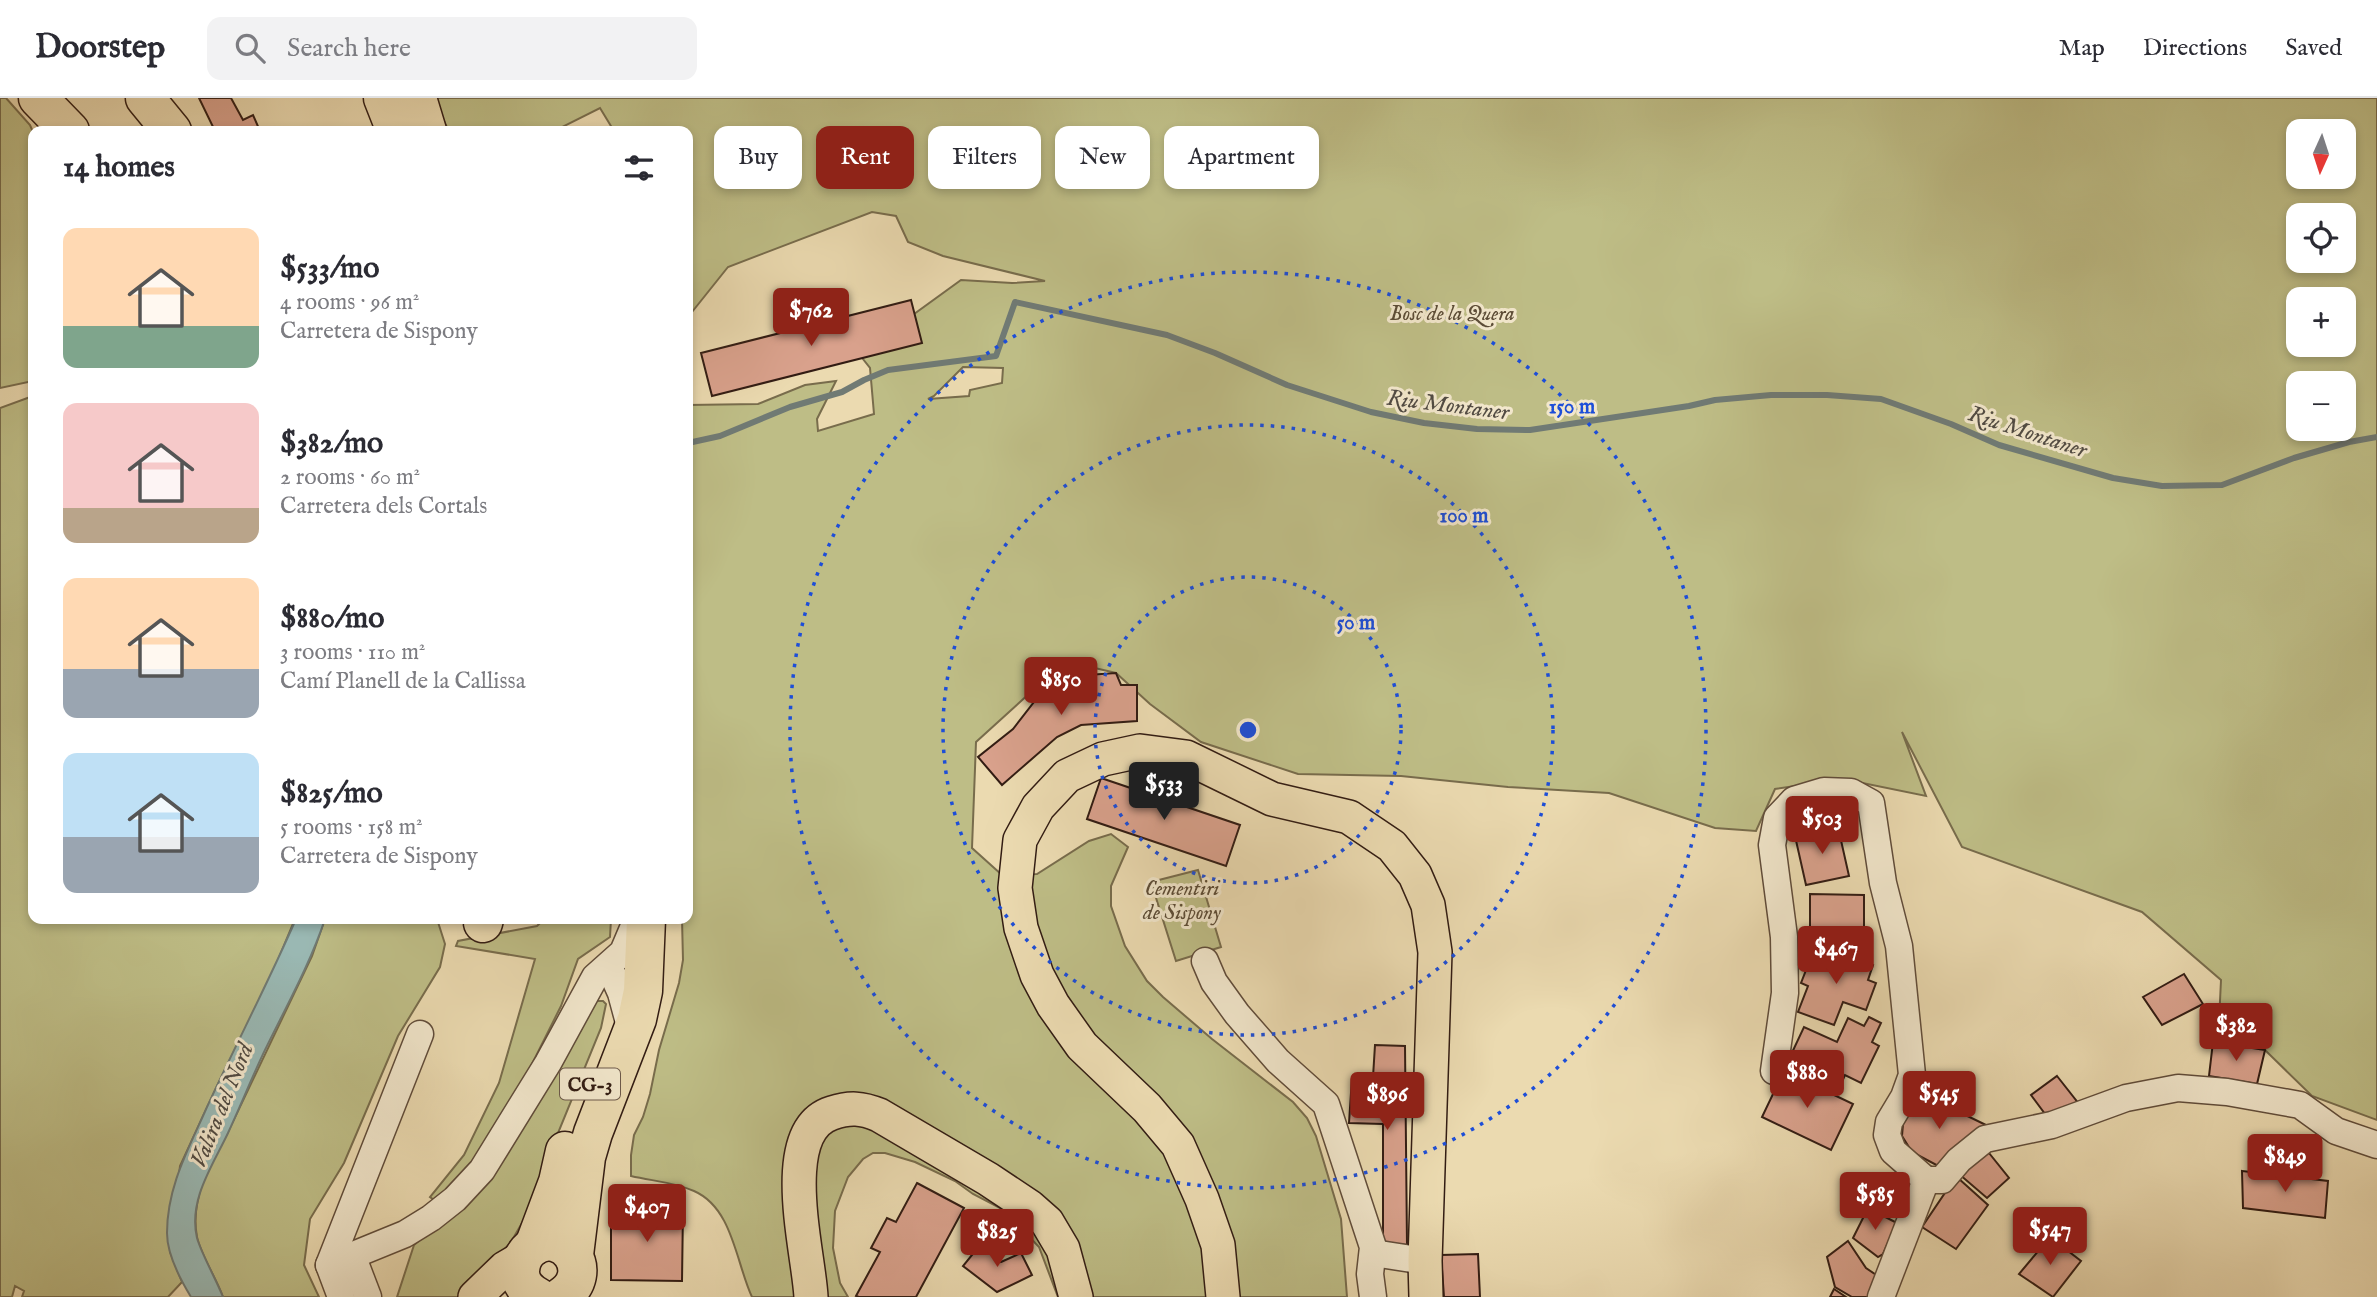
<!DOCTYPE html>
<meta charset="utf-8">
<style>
:root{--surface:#fff;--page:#f2f2f3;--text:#2b2b33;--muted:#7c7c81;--line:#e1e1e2;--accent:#8f2418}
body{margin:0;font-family:"IM FELL English",serif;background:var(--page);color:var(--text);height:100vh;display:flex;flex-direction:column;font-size:26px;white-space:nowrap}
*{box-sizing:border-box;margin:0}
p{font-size:23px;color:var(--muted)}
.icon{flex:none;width:38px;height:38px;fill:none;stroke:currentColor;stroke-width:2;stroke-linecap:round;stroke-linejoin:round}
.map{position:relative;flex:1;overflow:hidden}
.panel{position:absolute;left:28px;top:28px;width:665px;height:798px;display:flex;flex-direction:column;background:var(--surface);border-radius:14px;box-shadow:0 4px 10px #0003}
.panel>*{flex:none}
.guide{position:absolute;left:714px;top:28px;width:665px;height:63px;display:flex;gap:14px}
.needle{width:46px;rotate:183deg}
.tools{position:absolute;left:2286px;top:21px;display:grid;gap:14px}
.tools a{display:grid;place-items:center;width:70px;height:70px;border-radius:14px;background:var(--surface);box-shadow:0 4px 10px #0003;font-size:35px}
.price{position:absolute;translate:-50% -60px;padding:0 16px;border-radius:7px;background:var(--accent);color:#fff;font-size:23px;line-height:46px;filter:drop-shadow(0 2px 4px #0008)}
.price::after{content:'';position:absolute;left:50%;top:42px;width:21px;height:16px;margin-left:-10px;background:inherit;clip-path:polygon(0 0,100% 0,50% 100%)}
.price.current{background:#222;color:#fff}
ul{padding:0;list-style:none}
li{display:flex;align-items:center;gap:21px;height:175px;padding:0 35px}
li span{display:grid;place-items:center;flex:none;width:196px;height:140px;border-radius:14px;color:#555}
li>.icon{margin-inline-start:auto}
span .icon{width:84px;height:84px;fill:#fffc;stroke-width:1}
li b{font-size:30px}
h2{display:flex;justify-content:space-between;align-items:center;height:84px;padding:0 35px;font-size:30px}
.chip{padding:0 24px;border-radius:14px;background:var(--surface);box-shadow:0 4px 10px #0003;font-size:24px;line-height:63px}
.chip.current{background:var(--accent);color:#fff}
header{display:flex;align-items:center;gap:42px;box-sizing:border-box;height:98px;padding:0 35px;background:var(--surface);border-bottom:2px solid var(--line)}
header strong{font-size:33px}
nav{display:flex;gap:38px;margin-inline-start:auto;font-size:24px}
.search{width:490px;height:63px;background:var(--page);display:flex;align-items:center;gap:18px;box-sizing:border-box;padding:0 24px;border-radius:14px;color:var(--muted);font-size:26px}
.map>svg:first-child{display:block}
</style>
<header>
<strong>Doorstep</strong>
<div class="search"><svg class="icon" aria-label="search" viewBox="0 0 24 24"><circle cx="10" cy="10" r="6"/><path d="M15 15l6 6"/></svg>Search here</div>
<nav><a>Map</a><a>Directions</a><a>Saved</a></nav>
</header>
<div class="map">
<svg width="2377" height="1199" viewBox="0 0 2377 1199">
<rect width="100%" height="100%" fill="#ebdab0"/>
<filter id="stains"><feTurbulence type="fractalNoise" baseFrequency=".00286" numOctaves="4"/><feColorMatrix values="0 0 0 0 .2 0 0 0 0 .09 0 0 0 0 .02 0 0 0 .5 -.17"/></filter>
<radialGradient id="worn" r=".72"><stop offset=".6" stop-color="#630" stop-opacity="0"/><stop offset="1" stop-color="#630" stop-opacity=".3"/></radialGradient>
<g fill="#bebd86" stroke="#786c4c" stroke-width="2" fill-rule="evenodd">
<path d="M0,0H6L30,27L33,34V283L0,290Z"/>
<path d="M432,0H2377V1022L2312,998L2265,952L2219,924L2221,882L2142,814L1962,749L1902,634L1926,698L1843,681L1775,691L1756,733L1715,730L1609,695L1508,689L1401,678L1298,676L1201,644L1150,606L1116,575L1065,563L976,644L972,750L1002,777L1037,776L1089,743L1111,736L1128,749L1111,788V808L1125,848L1147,883L1163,899L1212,941L1293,1004L1307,1020L1316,1038L1341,1121L1347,1199H1058L1039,1149L1004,1112L973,1096L955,1083L915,1064L885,1055H873L863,1061L848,1079L835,1113L833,1150L840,1185L848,1199H752C736,1165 733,1110 694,1093C674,1084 652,1083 631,1078V1057L634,1037L643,1019L650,996L659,952L679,885L683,862L682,821H688V307L758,306L805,287L836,283L817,321L818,333L874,316L870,270L859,256L961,182L1012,185L1045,183L943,158L908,144L896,118L872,114L728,169L688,219V33H614L600,10L562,29V33H449ZM2298,33H2343V79H2298ZM2298,117H2343V163H2298ZM2298,201H2343V247H2298ZM963,269L1003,270L1002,285L970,292L969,298L928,301L934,298ZM2298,285H2343V331H2298Z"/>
<path d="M33,298V821H295L273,874L218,986L180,1068L170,1154L182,1184L168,1199H22L24,1193L15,1188L12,1199H0V310Z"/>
<path d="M1198,772L1221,849L1176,863L1151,784Z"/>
<path d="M325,821H437L445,846L440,869L398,938L344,1065L310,1121L304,1167L319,1199H223C217,1182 200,1155 197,1139C190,1103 209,1066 227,1036L312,858Z"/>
<path d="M544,821H611L610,839L578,861L561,908L506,1018L466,1077L438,1105L430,1099L464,1057L499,985L535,861L456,848L458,843L537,828Z"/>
<path d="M596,903H603L606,906L601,930L558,1035L544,1098L526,1118L511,1144L462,1199H397L414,1147L480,1091Z"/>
</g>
<path fill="#9ab9b4" stroke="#707a74" stroke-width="2" d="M296,821H325C310,866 286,909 265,952C252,979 241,1007 228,1035C213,1067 188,1102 197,1140C202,1157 216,1181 223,1199H191C180,1181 167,1156 167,1135C167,1088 189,1050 207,1009C236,946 268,885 296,821Z"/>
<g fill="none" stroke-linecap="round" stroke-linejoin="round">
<path stroke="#707a74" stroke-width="6" d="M688,345L720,338L790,309L842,294L864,282L888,272L996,258L1015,204L1167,237L1215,255L1287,287L1371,314L1424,325L1477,331L1530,332L1689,308L1715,302L1771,297H1827L1881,301L1951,326L1999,347L2113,380L2162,388L2222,387L2294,360L2349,344L2377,339"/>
</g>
<g fill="#d9a18c" stroke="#321c13" stroke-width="2">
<path d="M199,0H231L243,22L253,17L260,33H215Z"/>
<path d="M911,202L922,245L712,298L701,255Z"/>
<path d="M1062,568L1087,577L1116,575L1121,587H1137V623L1081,627L1057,639L1002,687L978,659L1013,631Z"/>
<path d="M1101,680L1240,727L1226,768L1087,721Z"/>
<path d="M1838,729L1849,778L1806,787L1795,738Z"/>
<path d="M1810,796L1864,797V843L1810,842Z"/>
<path d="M1832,852L1873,867L1868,882L1876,885L1866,912L1843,904L1834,927L1798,914L1808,888L1801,885L1812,857L1828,863Z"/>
<path d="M2184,876L2203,906L2162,927L2143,899Z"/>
<path d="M1869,919L1881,925L1872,944L1879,948L1861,985L1845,977L1841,986L1789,961L1804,929L1837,944L1848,920L1864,928Z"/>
<path d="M2213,944L2265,952L2257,986L2209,978Z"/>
<path d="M1375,947L1405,948L1407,1147L1383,1145V1026L1349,1025L1352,980L1373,979Z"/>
<path d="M1784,973L1853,1006L1831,1052L1762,1019Z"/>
<path d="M2057,978L2079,1006L2051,1024L2031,997Z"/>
<path d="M1920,995L1986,1027L1978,1041L1942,1070L1912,1054L1902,1038L1903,1026Z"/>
<path d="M1985,1050L2009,1080L1987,1100L1959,1076Z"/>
<path d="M2242,1073L2328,1083L2325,1120L2243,1110Z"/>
<path d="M1958,1080L1988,1107L1956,1151L1922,1129L1951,1086Z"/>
<path d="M917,1085L964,1110L916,1199H859L856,1198L880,1154L871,1150L887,1120L896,1124Z"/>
<path d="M611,1110L683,1111L682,1183L611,1182Z"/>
<path d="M1868,1110L1897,1125L1883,1156L1878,1159L1853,1140Z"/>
<path d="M2050,1139L2081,1163L2053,1199L2019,1176Z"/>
<path d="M1848,1143L1866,1170L1885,1183L1875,1199H1852L1835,1189L1827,1159Z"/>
<path d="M980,1147L1001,1164L1021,1155L1032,1177L997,1194L963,1168Z"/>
<path d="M1478,1156L1480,1199H1444L1441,1157Z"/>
<path d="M1834,1191L1846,1199H1830Z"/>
</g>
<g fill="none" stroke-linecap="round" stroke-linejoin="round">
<g stroke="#604c3a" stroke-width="29">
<g id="minor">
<path d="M1205,863L1214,884L1237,916L1278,963L1326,1006L1373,1149L1370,1176L1373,1199"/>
<path d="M603,874L613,877L621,895L631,932"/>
<path d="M1774,973L1785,895L1784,839L1772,747L1777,720L1794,702L1824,693L1851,694L1871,705L1883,785L1899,848L1912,977L1904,999L1889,1024L1887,1037L1893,1053L1926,1082"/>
<path d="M1926,1082H1942L1959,1062L1985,1041L2052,1027L2126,1000L2178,990L2227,994L2300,1007L2336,1033L2377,1047"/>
<path d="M1373,1155L1425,1163"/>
<path d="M352,1157L368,1199"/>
<path d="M329,1167L405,1136L431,1120L455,1101L482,1072L548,965L595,879L623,854L637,821"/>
<path d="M341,1199L329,1167L420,936"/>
<path d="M1881,1199L1926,1082"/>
</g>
</g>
<g stroke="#321c13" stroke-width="36">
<g id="major">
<path d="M475,1199L505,1170L524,1159"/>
<path d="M811,1199C809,1155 775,1033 832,1015C850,1009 862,1010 879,1017L988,1081L1030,1109L1047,1124L1063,1151L1076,1199"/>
<path d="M1223,1199L1218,1147L1202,1101L1178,1047L1147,1010L1082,948L1053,907L1037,877L1021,830L1015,790L1020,742L1038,709L1067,678L1103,661L1140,653L1186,659L1272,701L1349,719L1392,748L1415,777L1428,807L1435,854L1425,1163L1426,1199"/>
</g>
</g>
<g stroke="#321c13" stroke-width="41">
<g id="highway">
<path d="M38,0L70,33"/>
<path d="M145,0L172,33"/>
<path d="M383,0L396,33"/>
<path d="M417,0L427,33"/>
<path d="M483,825L484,821"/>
<path d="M534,1148L558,1084L565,1053"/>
<path d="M574,1157L586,1059L593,1035L637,921L643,893L646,821"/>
<path d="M538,1199C528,1194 520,1185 520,1174C520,1164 524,1156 531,1150C563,1126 599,1175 561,1199"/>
</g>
</g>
<use href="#minor" stroke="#f2e7cc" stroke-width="26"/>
<use href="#major" stroke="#ebdab0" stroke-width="33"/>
<use href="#highway" stroke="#ebdab0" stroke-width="38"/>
</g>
<g fill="none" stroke="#1d4ed8" stroke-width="3.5" stroke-dasharray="3.5 7">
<circle cx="1248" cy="632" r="153"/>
<circle cx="1248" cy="632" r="305"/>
<circle cx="1248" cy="632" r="458"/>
</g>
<g text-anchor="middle" stroke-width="6" stroke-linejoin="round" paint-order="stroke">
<rect fill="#f2e7cc" stroke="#6c594a" stroke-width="2" x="560" y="970.5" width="60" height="31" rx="5"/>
<g font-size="19" font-weight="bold" fill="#321c13">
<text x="590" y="993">CG-3</text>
</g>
<g font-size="21" font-style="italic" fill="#5c4c36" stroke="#f2e7cc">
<text x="1452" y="222">Bosc de la Quera</text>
<text x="1182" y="797">Cementiri<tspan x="1182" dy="24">de Sispony</tspan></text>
</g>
<g font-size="23" font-style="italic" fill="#514b43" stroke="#f2e7cc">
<text transform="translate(1448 306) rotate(7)" y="8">Riu Montaner</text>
<text transform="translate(2028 333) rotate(18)" y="8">Riu Montaner</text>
<text transform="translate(221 1007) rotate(-68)" y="8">Valira del Nord</text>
</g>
</g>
<circle cx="1248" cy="632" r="10" fill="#1d4ed8" stroke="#f2e7cc" stroke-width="3.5"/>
<g font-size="21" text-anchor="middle" font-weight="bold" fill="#1d4ed8" stroke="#f2e7cc" stroke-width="6" stroke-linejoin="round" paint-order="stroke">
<text x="1572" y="315">150 m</text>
<text x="1464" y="424">100 m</text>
<text x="1356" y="531">50 m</text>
</g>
<rect width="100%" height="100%" filter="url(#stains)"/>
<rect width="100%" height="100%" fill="url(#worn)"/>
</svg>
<div class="tools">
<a><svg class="needle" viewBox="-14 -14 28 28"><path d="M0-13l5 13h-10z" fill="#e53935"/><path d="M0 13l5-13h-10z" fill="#7c7c81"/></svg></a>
<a><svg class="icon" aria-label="locate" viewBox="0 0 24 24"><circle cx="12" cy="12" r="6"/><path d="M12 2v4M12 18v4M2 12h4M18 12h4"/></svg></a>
<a>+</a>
<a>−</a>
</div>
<b class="price" style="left:811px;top:250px">$762</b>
<b class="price" style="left:1061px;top:619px">$850</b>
<b class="price current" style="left:1164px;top:724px">$533</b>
<b class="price" style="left:1822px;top:758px">$503</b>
<b class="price" style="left:1836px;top:888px">$467</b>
<b class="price" style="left:2236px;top:965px">$382</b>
<b class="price" style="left:1807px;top:1012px">$880</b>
<b class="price" style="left:1939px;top:1033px">$545</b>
<b class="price" style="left:1387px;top:1034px">$896</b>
<b class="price" style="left:2285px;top:1096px">$849</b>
<b class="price" style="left:1875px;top:1134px">$585</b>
<b class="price" style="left:647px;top:1146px">$407</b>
<b class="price" style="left:2050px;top:1169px">$547</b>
<b class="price" style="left:997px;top:1171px">$825</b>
<div class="guide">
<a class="chip">Buy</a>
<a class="chip current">Rent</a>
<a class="chip">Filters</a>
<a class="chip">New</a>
<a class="chip">Apartment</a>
</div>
<section class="panel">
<h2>14 homes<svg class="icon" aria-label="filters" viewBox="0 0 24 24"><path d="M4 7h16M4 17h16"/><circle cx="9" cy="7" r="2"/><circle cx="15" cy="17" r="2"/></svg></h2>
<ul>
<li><span style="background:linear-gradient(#ffd9b3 70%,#7fa58c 0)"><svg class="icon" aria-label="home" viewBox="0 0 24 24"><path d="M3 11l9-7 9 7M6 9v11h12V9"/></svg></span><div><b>$533/mo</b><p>4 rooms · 96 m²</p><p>Carretera de Sispony</p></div></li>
<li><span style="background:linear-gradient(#f6c9c9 75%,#b9a48a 0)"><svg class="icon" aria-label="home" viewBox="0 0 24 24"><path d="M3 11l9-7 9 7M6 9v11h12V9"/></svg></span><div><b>$382/mo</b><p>2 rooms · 60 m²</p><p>Carretera dels Cortals</p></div></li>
<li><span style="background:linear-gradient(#ffd9b3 65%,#9aa5b1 0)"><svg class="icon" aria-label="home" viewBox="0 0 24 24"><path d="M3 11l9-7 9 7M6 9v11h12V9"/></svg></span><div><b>$880/mo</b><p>3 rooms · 110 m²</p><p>Camí Planell de la Callissa</p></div></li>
<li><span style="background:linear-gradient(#bfe0f5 60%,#9aa5b1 0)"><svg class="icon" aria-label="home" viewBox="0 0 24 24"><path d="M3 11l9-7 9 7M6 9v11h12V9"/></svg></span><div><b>$825/mo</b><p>5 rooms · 158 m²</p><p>Carretera de Sispony</p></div></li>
</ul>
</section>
</div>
